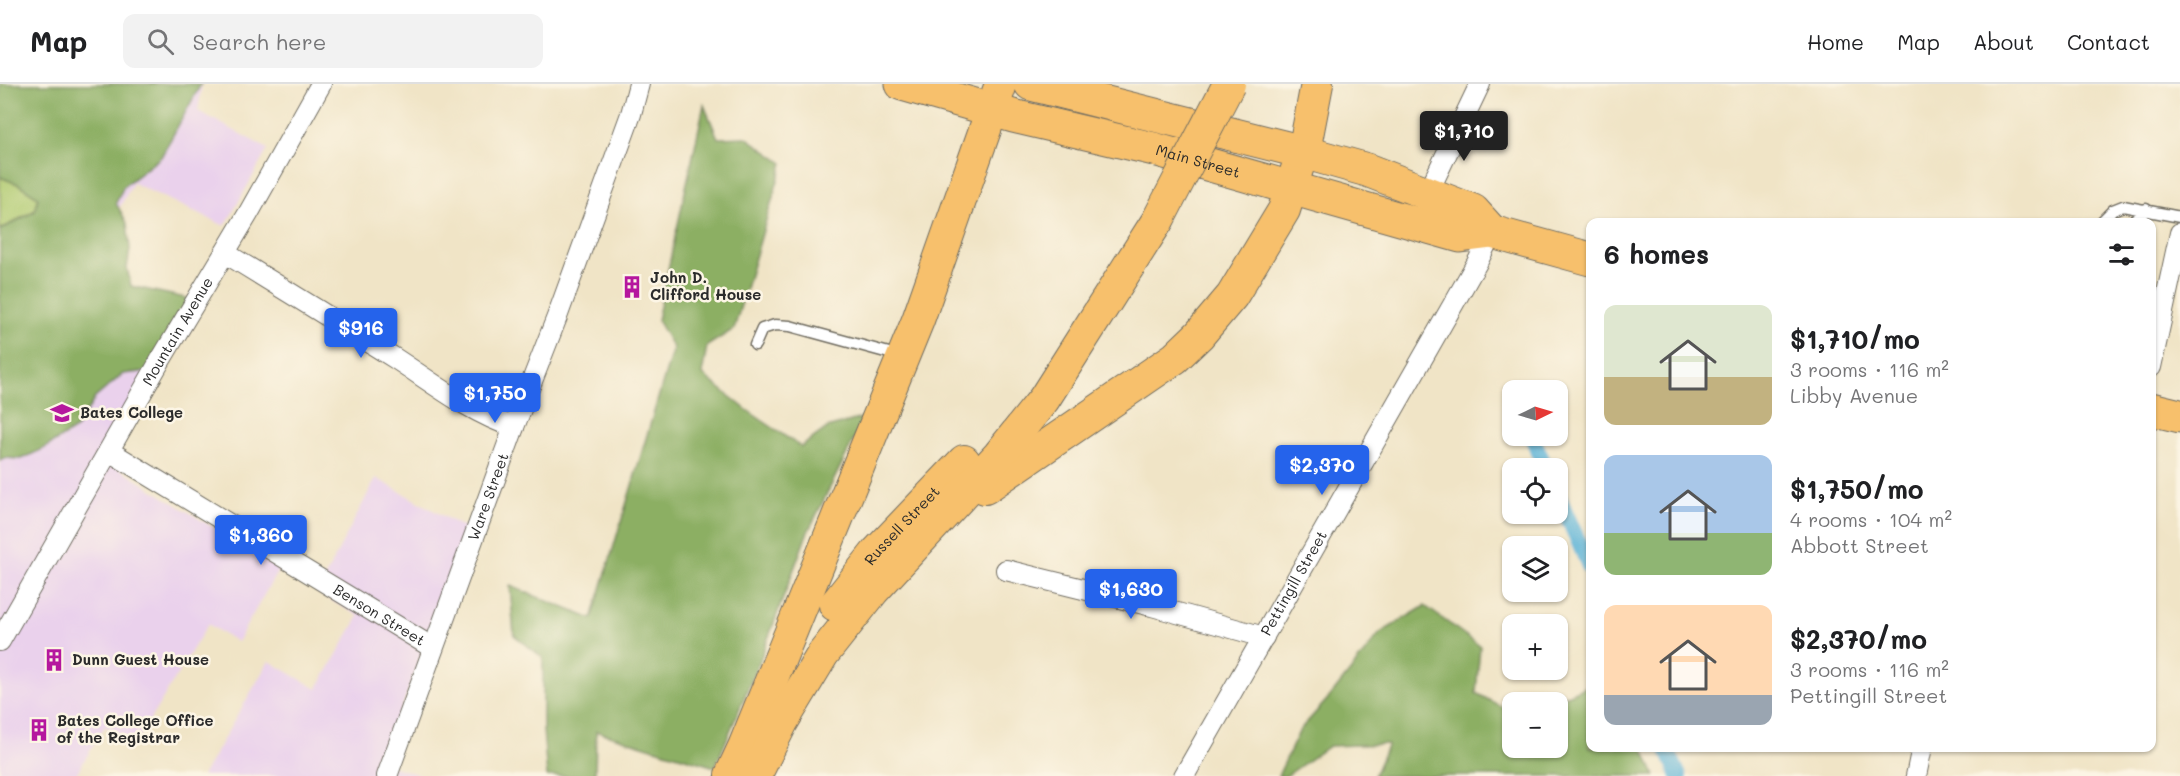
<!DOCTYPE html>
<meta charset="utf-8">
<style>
:root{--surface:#fff;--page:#f2f2f2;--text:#202124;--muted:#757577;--line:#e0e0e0;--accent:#2563eb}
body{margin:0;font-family:Mali,sans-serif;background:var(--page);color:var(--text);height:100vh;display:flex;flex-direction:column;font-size:22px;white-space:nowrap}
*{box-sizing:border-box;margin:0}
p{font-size:20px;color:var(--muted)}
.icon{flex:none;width:33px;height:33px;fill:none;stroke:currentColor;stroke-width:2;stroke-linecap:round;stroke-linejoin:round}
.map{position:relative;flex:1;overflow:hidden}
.details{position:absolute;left:1586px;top:134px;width:570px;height:534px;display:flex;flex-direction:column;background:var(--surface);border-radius:12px;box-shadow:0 2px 4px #0004}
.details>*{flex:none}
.needle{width:39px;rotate:85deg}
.fabs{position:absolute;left:1502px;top:296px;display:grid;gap:12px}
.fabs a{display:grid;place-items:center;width:66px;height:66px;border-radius:12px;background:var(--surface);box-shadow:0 2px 4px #0004;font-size:30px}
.price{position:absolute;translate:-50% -51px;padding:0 14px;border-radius:6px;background:var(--accent);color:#fff;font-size:20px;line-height:39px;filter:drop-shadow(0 2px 3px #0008)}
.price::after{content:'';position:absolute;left:50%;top:36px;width:18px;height:14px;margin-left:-9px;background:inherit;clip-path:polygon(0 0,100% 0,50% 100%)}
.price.active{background:#222;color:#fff}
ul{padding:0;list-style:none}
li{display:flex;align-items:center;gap:18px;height:150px;padding:0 18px}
li span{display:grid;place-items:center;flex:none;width:168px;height:120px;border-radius:12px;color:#555}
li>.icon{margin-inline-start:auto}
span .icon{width:72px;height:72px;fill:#fffc;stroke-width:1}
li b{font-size:26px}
h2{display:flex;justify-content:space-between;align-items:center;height:72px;padding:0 18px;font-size:26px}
header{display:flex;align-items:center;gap:36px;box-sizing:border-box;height:84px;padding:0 30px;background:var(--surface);border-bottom:2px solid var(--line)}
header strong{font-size:28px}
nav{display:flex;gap:33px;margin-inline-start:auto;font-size:21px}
.search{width:420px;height:54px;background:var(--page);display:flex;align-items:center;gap:15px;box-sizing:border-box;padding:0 21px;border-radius:12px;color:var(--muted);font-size:22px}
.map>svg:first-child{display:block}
</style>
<header>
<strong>Map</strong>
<div class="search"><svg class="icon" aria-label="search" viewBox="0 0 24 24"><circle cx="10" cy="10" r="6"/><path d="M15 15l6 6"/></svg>Search here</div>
<nav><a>Home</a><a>Map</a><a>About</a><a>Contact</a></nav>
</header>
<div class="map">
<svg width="2180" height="692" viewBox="0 0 2180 692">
<rect width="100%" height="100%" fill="#fcf5e5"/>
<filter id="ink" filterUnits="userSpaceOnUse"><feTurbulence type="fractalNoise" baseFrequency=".0167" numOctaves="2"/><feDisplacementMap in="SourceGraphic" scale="12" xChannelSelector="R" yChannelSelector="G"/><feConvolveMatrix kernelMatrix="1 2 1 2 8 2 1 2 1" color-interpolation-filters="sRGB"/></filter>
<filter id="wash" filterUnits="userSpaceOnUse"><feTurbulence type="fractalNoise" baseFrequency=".008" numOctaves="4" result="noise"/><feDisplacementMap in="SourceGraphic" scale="24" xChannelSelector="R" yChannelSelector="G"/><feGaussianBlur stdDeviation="1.35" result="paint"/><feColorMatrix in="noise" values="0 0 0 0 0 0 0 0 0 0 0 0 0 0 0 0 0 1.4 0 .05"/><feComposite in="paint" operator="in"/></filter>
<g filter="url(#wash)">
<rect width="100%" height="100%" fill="#f0e4c6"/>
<g fill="#ead1ec">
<path d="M0,0H202L198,27L268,65L225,142L133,99L117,128L96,195L190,215L99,372L279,485L237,558L208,540L135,660L105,642L75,692H0Z"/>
<path d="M376,394L468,446L381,679L423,692H202L269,577L317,605L359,532L317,508Z"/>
</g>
<path fill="#b1cb71" stroke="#6e7b4e" stroke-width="1.5" d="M0,93L18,100L38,113L35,126L0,146Z"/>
<g fill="#8caf63" stroke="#5c6d47" stroke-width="1.5">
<path d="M0,0H201L161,73L124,102L116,119L127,139L130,165L127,184L131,202L190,215L149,287L123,290L95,314L77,344L43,365L21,375L4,374L0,377V146L35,127L38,113L18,100L0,93Z"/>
<path d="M704,21L718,54L746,53L783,79L734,245L707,262L702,290L747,326L801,363L827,344L865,333L807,450L760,576L715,683L596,647L595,692H547L543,646V574L514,551L510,502L592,535L673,264L657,236Z"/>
<path d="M1425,522L1480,562L1476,609L1502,623L1512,622V663H1557V618H1538L1555,616L1590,601V663H1643L1655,692H1374L1388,660L1329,662L1286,692H1278L1300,646L1333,609L1380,549Z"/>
</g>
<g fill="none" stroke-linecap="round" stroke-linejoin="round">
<g stroke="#5ab2d7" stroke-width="16">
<path d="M1531,351L1546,384"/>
<path d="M1557,409L1590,484"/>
<path d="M1666,663L1679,692"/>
</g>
</g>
</g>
<g filter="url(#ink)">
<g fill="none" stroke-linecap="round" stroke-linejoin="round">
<g stroke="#706c61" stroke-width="13">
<g id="lane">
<path d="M2101,138L2113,126L2123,122L2180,133"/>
<path d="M2131,138L2142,132L2146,125"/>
<path d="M755,261L762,245L775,241L790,242L900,272"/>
</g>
</g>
<g stroke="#706c61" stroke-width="22">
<g id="street">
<path d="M1424,117L1480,0"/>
<path d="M225,169C282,204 339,239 396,275C433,299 471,329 514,343"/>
<path d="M2151,283L2180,149"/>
<path id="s1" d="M109,367L433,564"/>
<path d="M1006,486L1152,522L1264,553"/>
<path id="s2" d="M0,557L160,277L248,130L321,0"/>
<path id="s3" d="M387,692L514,343L557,233L631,30L639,0"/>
<path id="s4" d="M1184,692L1478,177L1492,148"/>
<path d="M1916,692L1922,663"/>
</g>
</g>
<g stroke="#706c61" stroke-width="34">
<g id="primary">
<path d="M985,404L1175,274L1199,251L1232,212L1284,126L1306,57L1317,0"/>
<path id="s5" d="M835,521L877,468L964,377"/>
<path d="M731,691L744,663L918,236L1001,0"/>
<path d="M755,692L782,638L823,570L873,507L999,371L1044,315L1158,136"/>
</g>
</g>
<g stroke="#706c61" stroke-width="35">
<g id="highway">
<path id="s6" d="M902,0L1013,32L1154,65L1460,152L1492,148L1590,175"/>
<path d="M1031,0L1303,68L1367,86L1473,127L1492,148"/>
<path d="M2151,325L2180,332"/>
</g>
</g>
<use href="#lane" stroke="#fff" stroke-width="10"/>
<use href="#street" stroke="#fff" stroke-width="20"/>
<use href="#primary" stroke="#f7c06c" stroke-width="32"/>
<use href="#highway" stroke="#f7c06c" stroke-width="33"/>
<g stroke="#706c61" stroke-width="34" stroke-linecap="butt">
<path id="primary-bridge" d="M1158,136L1229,0"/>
</g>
<use href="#primary-bridge" stroke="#f7c06c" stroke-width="32"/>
</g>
</g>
<defs>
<g id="building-bare" transform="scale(1.8)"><path d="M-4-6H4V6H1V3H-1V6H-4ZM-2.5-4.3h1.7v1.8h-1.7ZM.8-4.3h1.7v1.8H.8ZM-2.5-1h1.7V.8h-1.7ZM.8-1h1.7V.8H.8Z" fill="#b5179e" stroke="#fcf5e5" stroke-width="2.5" paint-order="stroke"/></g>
<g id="university-bare" transform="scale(1.8)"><path d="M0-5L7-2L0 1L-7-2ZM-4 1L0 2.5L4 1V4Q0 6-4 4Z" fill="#b5179e" stroke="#fcf5e5" stroke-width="2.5" paint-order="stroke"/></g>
</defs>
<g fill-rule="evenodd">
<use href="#building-bare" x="632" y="203"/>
<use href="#university-bare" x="62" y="329"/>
<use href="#building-bare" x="54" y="576"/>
<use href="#building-bare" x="39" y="646"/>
</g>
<g text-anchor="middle" stroke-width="5" stroke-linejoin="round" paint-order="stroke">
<g font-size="15" fill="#2b2b2b" stroke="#fcf5e5">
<text dy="5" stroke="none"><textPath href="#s6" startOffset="306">Main Street</textPath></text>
<text dy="5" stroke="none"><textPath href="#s2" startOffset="357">Mountain Avenue</textPath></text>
<text dy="5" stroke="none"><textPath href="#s3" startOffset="297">Ware Street</textPath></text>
<text dy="5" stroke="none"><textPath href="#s5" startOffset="104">Russell Street</textPath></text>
<text dy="5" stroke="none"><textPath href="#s4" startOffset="222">Pettingill Street</textPath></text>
<text dy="5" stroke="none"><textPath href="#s1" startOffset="316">Benson Street</textPath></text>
</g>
<g font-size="15" font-weight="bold" fill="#2b2b2b" stroke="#fcf5e5" text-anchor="start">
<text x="650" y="199">John D.<tspan x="650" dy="17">Clifford House</tspan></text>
<text x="80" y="334">Bates College</text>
<text x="72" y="581">Dunn Guest House</text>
<text x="57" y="642">Bates College Office<tspan x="57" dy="17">of the Registrar</tspan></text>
</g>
</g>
</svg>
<div class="fabs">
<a><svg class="needle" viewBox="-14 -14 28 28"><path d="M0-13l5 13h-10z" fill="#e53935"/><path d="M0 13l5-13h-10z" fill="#757577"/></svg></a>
<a><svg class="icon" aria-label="locate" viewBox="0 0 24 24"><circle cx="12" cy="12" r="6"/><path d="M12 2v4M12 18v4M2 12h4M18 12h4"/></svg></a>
<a><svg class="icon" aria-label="layers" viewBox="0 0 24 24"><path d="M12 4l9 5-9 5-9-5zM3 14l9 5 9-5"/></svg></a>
<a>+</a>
<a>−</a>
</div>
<b class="price active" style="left:1464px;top:78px">$1,710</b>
<b class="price" style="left:361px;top:275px">$916</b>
<b class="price" style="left:495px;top:340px">$1,750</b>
<b class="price" style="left:1322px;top:412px">$2,370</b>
<b class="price" style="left:261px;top:482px">$1,360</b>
<b class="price" style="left:1131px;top:536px">$1,630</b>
<section class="details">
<h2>6 homes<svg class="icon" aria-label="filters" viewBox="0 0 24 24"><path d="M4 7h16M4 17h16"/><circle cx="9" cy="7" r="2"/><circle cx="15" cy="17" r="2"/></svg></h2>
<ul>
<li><span style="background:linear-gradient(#dfe7d0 60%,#c2b280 0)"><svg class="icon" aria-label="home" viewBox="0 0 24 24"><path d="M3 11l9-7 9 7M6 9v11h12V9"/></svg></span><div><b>$1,710/mo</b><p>3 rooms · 116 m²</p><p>Libby Avenue</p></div></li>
<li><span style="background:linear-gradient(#a9c7e8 65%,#8fb573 0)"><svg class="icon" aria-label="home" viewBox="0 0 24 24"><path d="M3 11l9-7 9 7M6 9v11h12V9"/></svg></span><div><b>$1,750/mo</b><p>4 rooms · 104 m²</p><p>Abbott Street</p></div></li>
<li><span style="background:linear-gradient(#ffd9b3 75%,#9aa5b1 0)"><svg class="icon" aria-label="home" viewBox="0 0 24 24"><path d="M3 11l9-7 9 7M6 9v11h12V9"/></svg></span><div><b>$2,370/mo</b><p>3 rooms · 116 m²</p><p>Pettingill Street</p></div></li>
</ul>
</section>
</div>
